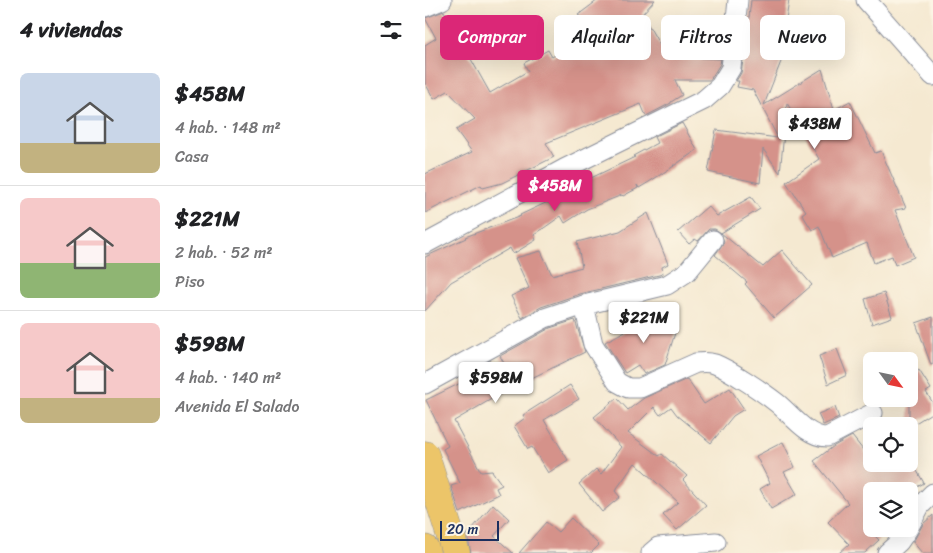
<!DOCTYPE html>
<html lang="es">
<meta charset="utf-8">
<style>
:root{--surface:#fff;--page:#f6f6f6;--text:#202124;--muted:#757577;--line:#e0e0e0;--accent:#db2777}
body{margin:0;font-family:Sriracha,sans-serif;background:var(--page);color:var(--text);height:100vh;display:flex;flex-direction:column;font-size:19px;white-space:nowrap}
*{box-sizing:border-box;margin:0}
p{font-size:16px;color:var(--muted)}
.icon{flex:none;width:28px;height:28px;fill:none;stroke:currentColor;stroke-width:2;stroke-linecap:round;stroke-linejoin:round}
.map{position:relative;flex:1;overflow:hidden}
.sheet{display:flex;flex-direction:column;background:var(--surface);width:425px}
.sheet>*{flex:none}
.hud{position:absolute;left:15px;top:15px;width:418px;height:45px;display:flex;gap:10px}
.needle{width:32px;rotate:123deg}
.tools{position:absolute;left:438px;top:352px;display:grid;gap:10px}
.tools a{display:grid;place-items:center;width:55px;height:55px;border-radius:8px;background:var(--surface);box-shadow:0 5px 20px #0002;font-size:25px}
.scale{position:absolute;left:15px;bottom:12px;width:59px;box-sizing:border-box;padding-left:5px;border:2px solid #1b2f5e;border-top:0;font-size:14px;line-height:18px;white-space:nowrap;color:#1b2f5e;-webkit-text-stroke:4px #fcf5e5;paint-order:stroke}
.price{position:absolute;translate:-50% -42px;padding:0 11px;border-radius:5px;background:#fff;color:#222;font-size:16px;line-height:32px;filter:drop-shadow(0 1px 2px #0008)}
.price::after{content:'';position:absolute;left:50%;top:30px;width:15px;height:11px;margin-left:-8px;background:inherit;clip-path:polygon(0 0,100% 0,50% 100%)}
.price.on{background:var(--accent);color:#fff}
ul{padding:0;list-style:none}
li{display:flex;align-items:center;gap:15px;height:125px;padding:0 20px}
li+li{border-top:1px solid var(--line)}
li span{display:grid;place-items:center;flex:none;width:140px;height:100px;border-radius:8px;color:#555}
li>.icon{margin-inline-start:auto}
span .icon{width:60px;height:60px;fill:#fffc;stroke-width:1}
li b{font-size:21px}
h2{display:flex;justify-content:space-between;align-items:center;height:60px;padding:0 20px;font-size:21px}
.pill{padding:0 18px;border-radius:8px;background:var(--surface);box-shadow:0 5px 20px #0002;font-size:18px;line-height:45px}
.pill.on{background:var(--accent);color:#fff}
main{display:flex;flex:1;min-height:0}
.map>svg:first-child{display:block}
</style>
<main>
<section class="sheet">
<h2>4 viviendas<svg class="icon" aria-label="filters" viewBox="0 0 24 24"><path d="M4 7h16M4 17h16"/><circle cx="9" cy="7" r="2"/><circle cx="15" cy="17" r="2"/></svg></h2>
<ul>
<li><span style="background:linear-gradient(#c9d6e8 70%,#c2b280 0)"><svg class="icon" aria-label="home" viewBox="0 0 24 24"><path d="M3 11l9-7 9 7M6 9v11h12V9"/></svg></span><div><b>$458M</b><p>4 hab. · 148 m²</p><p>Casa</p></div></li>
<li><span style="background:linear-gradient(#f6c9c9 65%,#8fb573 0)"><svg class="icon" aria-label="home" viewBox="0 0 24 24"><path d="M3 11l9-7 9 7M6 9v11h12V9"/></svg></span><div><b>$221M</b><p>2 hab. · 52 m²</p><p>Piso</p></div></li>
<li><span style="background:linear-gradient(#f6c9c9 75%,#c2b280 0)"><svg class="icon" aria-label="home" viewBox="0 0 24 24"><path d="M3 11l9-7 9 7M6 9v11h12V9"/></svg></span><div><b>$598M</b><p>4 hab. · 140 m²</p><p>Avenida El Salado</p></div></li>
</ul>
</section>
<div class="map">
<svg width="508" height="553" viewBox="0 0 508 553">
<rect width="100%" height="100%" fill="#fcf5e5"/>
<filter id="ink" filterUnits="userSpaceOnUse"><feTurbulence type="fractalNoise" baseFrequency=".02" numOctaves="2"/><feDisplacementMap in="SourceGraphic" scale="10" xChannelSelector="R" yChannelSelector="G"/><feConvolveMatrix kernelMatrix="1 2 1 2 8 2 1 2 1" color-interpolation-filters="sRGB"/></filter>
<filter id="wash" filterUnits="userSpaceOnUse"><feTurbulence type="fractalNoise" baseFrequency=".0096" numOctaves="4" result="noise"/><feDisplacementMap in="SourceGraphic" scale="20" xChannelSelector="R" yChannelSelector="G"/><feGaussianBlur stdDeviation="1.12" result="paint"/><feColorMatrix in="noise" values="0 0 0 0 0 0 0 0 0 0 0 0 0 0 0 0 0 1.4 0 .05"/><feComposite in="paint" operator="in"/></filter>
<g filter="url(#wash)">
<rect width="100%" height="100%" fill="#f5e9d1"/>
<g id="blocks">
<g fill="#d5928a">
<path d="M173,0H230L217,14L241,56L296,59L295,64L285,80H250L257,95L246,102V103L221,116L216,104L121,143L129,157L77,183L58,188L56,185L0,213V174L47,152L31,130L50,119L23,91L9,99L0,83V45L11,38L0,18L19,11L65,93L103,71L99,63L123,50L127,57L171,29L153,15Z"/>
<path d="M326,0H364L360,27L359,54L339,105L397,69L409,110L425,101L450,153L456,151L481,208L470,210L489,257L470,265L467,256L449,263L442,243L407,258L394,226L387,230L377,214L381,211L361,182L394,159L362,103L355,173L338,149L335,183L283,172L291,130L353,138L328,90L312,87L314,81H311L316,73L318,60H319Z"/>
<path d="M257,123L272,150L250,165H248L249,166L224,182L214,188L212,185L213,188L198,196L197,195L162,209L140,223L136,216L109,235L111,240L88,254L85,248L26,282L0,311V257L41,238L40,237L96,216L95,215L127,200L126,197L210,157L208,156L232,143L229,137Z"/>
<path d="M326,197L335,209L296,233L290,229H284L273,241L270,239L264,244L253,232L283,206L292,216Z"/>
<path d="M223,213L243,264L237,267L238,274L155,294L116,307L97,318L86,296L104,288L90,258L116,251L127,275L157,267L152,242L195,231Z"/>
<path d="M296,233L338,267L357,250L387,285L349,318L320,284L322,282L290,255L299,242Z"/>
<path d="M459,293L467,317L447,324L440,299Z"/>
<path d="M239,310L250,333L240,365L219,374L213,365L200,373L180,342Z"/>
<path d="M508,317V364L506,365L491,323Z"/>
<path d="M150,320L160,352L82,390L29,421L56,472L67,471L77,485L71,488L74,494L35,513L26,486L35,483L18,449L23,446L1,400L50,376L53,382L80,365L75,356L125,328Z"/>
<path d="M412,349L422,375L403,384L394,356Z"/>
<path d="M494,370L506,389L501,392L508,403V412L484,427V376Z"/>
<path d="M262,379L279,404L305,388L319,409L308,416L286,443L252,415L246,407L235,415L229,407L203,433L234,456L237,454L262,476L258,480L281,505L252,530L238,515L253,502L210,463L190,491L195,497L177,512L154,484L171,469L176,474L196,447L169,417L192,398L203,410L219,398Z"/>
<path d="M145,385L154,399L119,420L143,460L123,473L107,447L103,449L89,426L100,418L98,415Z"/>
<path d="M410,407L414,418L398,425L393,414Z"/>
<path d="M427,436L446,460V464H488L499,483L485,491H446V532L454,540L440,553H414L424,544L403,522L423,503L389,461L409,446Z"/>
<path d="M358,442L370,467L359,472L372,494L346,509L335,489L345,483L331,456Z"/>
<path d="M68,504L84,519L69,536L88,553H46L42,535Z"/>
<path d="M508,515V553H497L488,542L498,524Z"/>
<path d="M146,518L174,545L166,553H94L121,522L133,532Z"/>
</g>
</g>
</g>
<g filter="url(#ink)">
<use href="#blocks" fill-opacity="0" stroke="#888c98" stroke-width="1"/>
<g fill="none" stroke-linecap="round" stroke-linejoin="round">
<g stroke="#888c98" stroke-width="21">
<g id="minor">
<path d="M441,0L508,76"/>
<path d="M0,7L17,0"/>
<path d="M0,244L139,169L279,100L295,86L306,68L313,0"/>
<path d="M159,305L168,344L192,382L203,388H215L271,363C278,362 284,362 290,364C307,371 338,392 352,403C367,415 382,437 402,437L448,413"/>
<path d="M0,384L120,318L159,305L242,285L262,272L288,240"/>
<path d="M484,527L495,506L508,493"/>
<path d="M226,553L233,547L291,542"/>
<path d="M462,553L474,542L483,529"/>
</g>
</g>
<g stroke="#888c98" stroke-width="29">
<g id="primary">
<path d="M0,455L31,553"/>
<path d="M0,549L1,553"/>
</g>
</g>
<use href="#minor" stroke="#fff" stroke-width="19"/>
<use href="#primary" stroke="#ecc569" stroke-width="28"/>
</g>
</g>
</svg>
<div class="tools">
<a><svg class="needle" viewBox="-14 -14 28 28"><path d="M0-13l5 13h-10z" fill="#e53935"/><path d="M0 13l5-13h-10z" fill="#757577"/></svg></a>
<a><svg class="icon" aria-label="locate" viewBox="0 0 24 24"><circle cx="12" cy="12" r="6"/><path d="M12 2v4M12 18v4M2 12h4M18 12h4"/></svg></a>
<a><svg class="icon" aria-label="layers" viewBox="0 0 24 24"><path d="M12 4l9 5-9 5-9-5zM3 14l9 5 9-5"/></svg></a>
</div>
<div class="scale">20 m</div>
<b class="price" style="left:390px;top:150px">$438M</b>
<b class="price on" style="left:130px;top:212px">$458M</b>
<b class="price" style="left:219px;top:344px">$221M</b>
<b class="price" style="left:71px;top:404px">$598M</b>
<div class="hud">
<a class="pill on">Comprar</a>
<a class="pill">Alquilar</a>
<a class="pill">Filtros</a>
<a class="pill">Nuevo</a>
</div>
</div>
</main>
